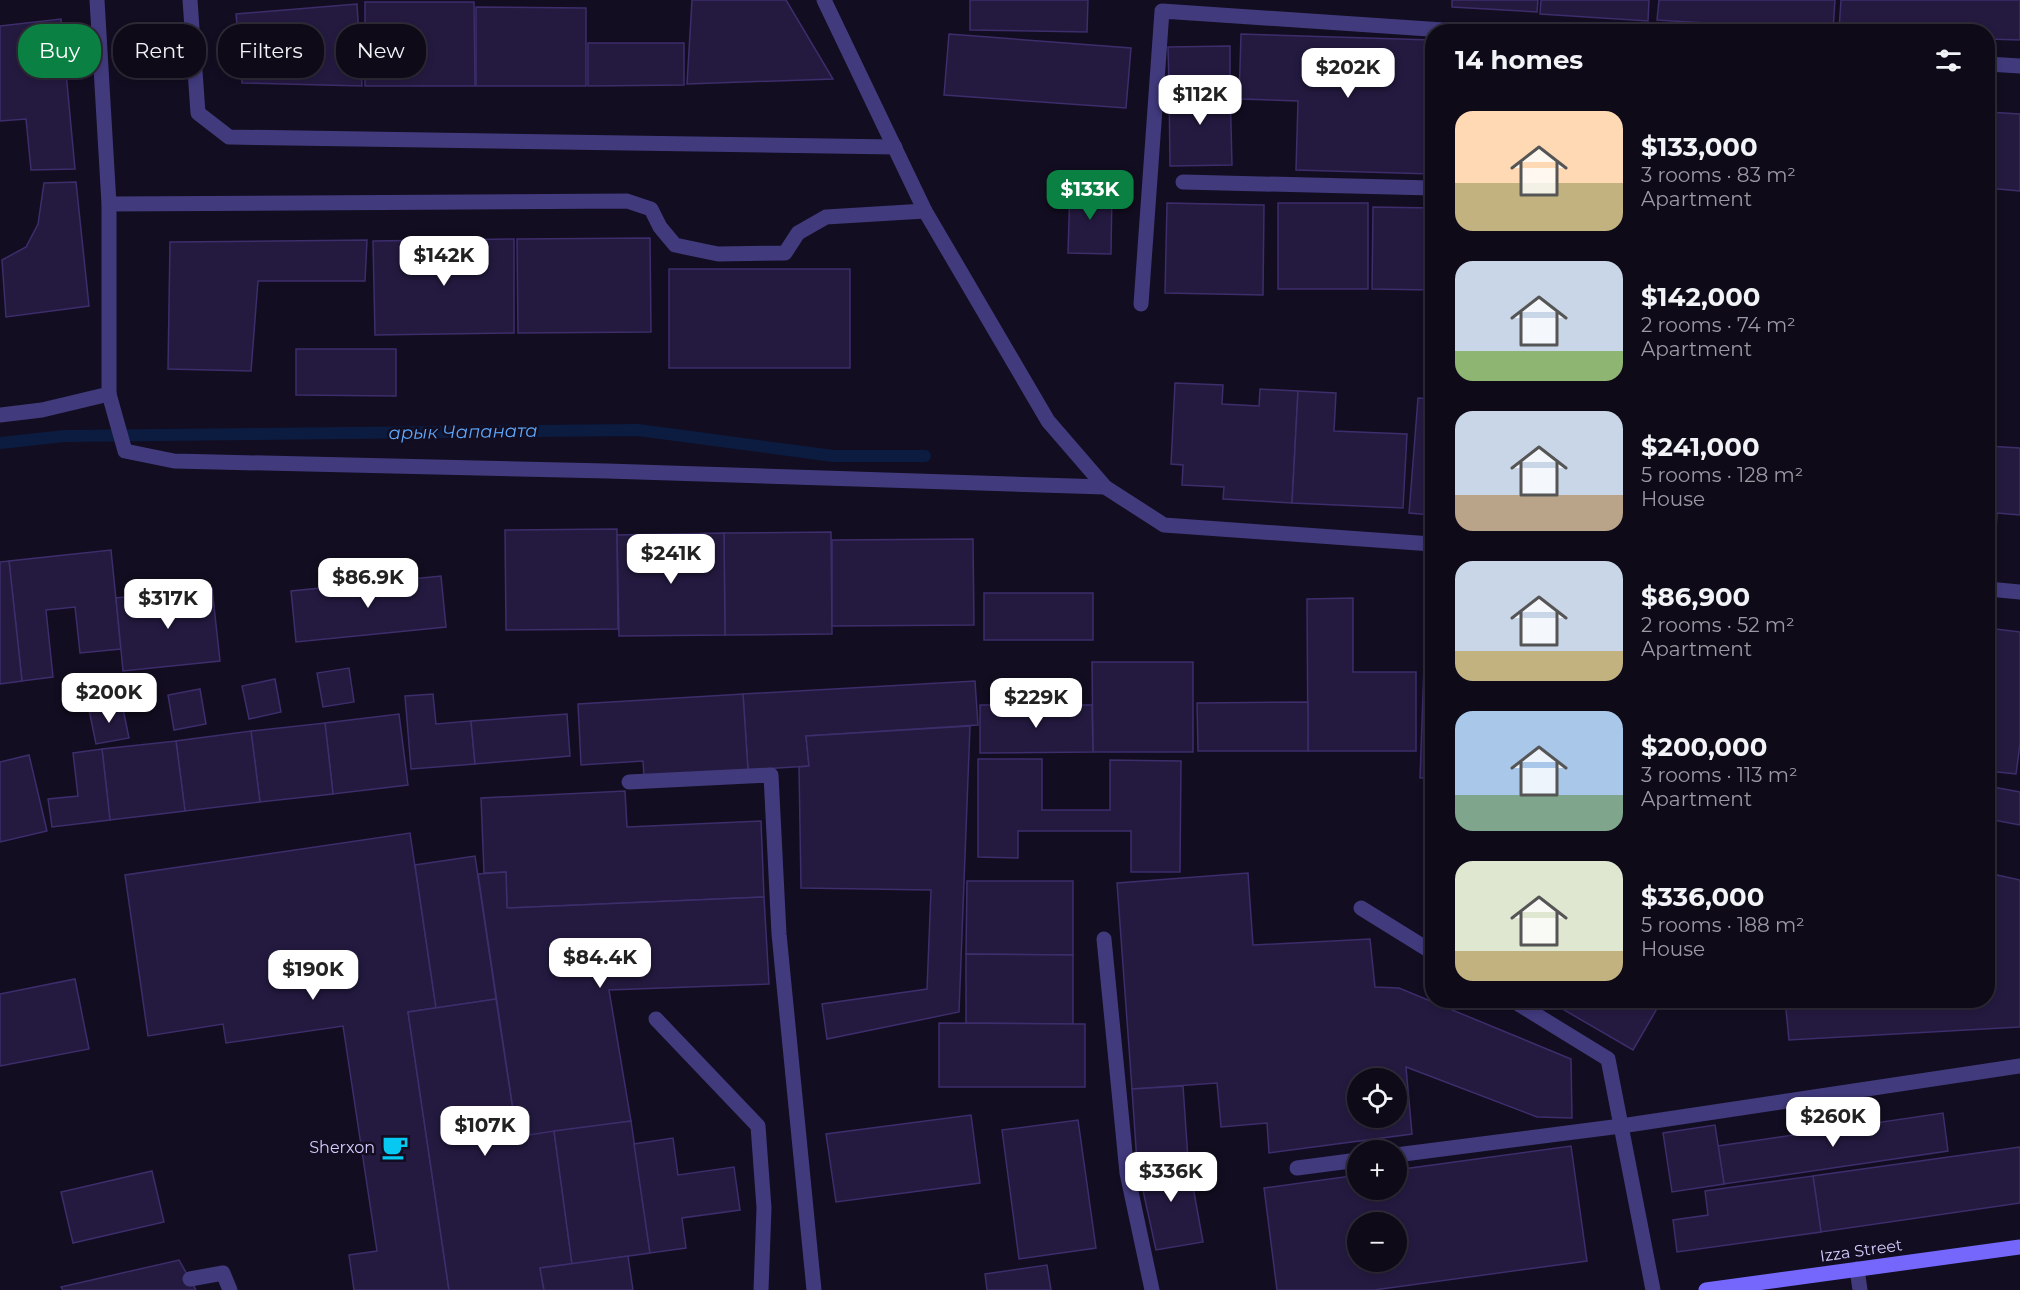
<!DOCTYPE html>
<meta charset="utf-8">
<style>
:root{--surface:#0e0a18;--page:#1c1825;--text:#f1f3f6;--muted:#9b9aa2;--line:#2e2b37;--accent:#0b8043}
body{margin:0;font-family:Montserrat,sans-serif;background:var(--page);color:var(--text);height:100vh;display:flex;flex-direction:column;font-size:22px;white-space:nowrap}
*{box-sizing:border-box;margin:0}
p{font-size:20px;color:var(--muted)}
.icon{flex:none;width:33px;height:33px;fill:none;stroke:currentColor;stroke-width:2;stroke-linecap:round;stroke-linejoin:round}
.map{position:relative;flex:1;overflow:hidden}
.details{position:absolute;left:1425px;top:24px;width:570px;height:984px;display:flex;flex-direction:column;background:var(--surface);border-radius:24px;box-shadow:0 3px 9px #0003,0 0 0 2px var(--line)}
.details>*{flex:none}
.hud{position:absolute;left:18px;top:24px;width:570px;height:54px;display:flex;gap:12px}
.fabs{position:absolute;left:1347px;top:1068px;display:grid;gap:12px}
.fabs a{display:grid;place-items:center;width:60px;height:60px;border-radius:50%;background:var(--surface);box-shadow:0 3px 9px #0003,0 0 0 2px var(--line);font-size:30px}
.price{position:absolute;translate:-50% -51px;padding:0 14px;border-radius:12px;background:#fff;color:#222;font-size:20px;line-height:39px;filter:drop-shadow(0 2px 3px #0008)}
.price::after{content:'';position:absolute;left:50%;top:36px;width:18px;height:14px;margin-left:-9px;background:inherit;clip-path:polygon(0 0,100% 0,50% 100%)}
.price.on{background:var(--accent);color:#fff}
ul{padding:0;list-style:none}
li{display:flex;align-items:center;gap:18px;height:150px;padding:0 30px}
li span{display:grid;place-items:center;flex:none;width:168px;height:120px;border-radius:18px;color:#555}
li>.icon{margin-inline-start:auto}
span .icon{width:72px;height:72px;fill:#fffc;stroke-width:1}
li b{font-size:26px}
h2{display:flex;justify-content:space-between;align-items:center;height:72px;padding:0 30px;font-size:26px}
.pill{padding:0 21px;border-radius:24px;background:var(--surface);box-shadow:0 3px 9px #0003,0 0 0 2px var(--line);font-size:21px;line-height:54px}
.pill.on{background:var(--accent);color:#fff}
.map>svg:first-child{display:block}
</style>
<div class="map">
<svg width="2020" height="1290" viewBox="0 0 2020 1290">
<rect width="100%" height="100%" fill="#120d20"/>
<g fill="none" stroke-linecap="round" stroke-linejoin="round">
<path stroke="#0c1c40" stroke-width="12" d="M0,443L65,436L638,430L833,456H925"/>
</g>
<g fill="#241a40" stroke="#3d2d6b" stroke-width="1.5" fill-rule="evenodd">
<path d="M692,0H786L833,79L687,84Z"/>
<path d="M970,0H1088L1087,32L970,30Z"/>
<path d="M1452,0H1538L1537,12L1452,7Z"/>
<path d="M1541,0H1649L1648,21L1540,14Z"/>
<path d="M1659,0H1835L1833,31L1657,20Z"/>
<path d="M1841,0H2020V40L1988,39V32L1839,30Z"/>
<path d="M365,2H474L475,86H365Z"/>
<path d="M357,4L362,86L242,83L236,14Z"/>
<path d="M476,7L586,8V86H476Z"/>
<path d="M61,19L75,169L31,170L26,119L0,121V26Z"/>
<path d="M949,34L1131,48L1126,108L944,95Z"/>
<path d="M1241,34L1432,40V174L1296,170L1298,101L1239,99Z"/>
<path d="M588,43H684V85L588,86Z"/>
<path d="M1230,46V85L1169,86L1168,47Z"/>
<path d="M1230,85L1232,165L1170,166L1169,86Z"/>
<path d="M1988,112L2020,114V191L1988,188Z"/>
<path d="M76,182L89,306L6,317L2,260L26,247L38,224L44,183Z"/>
<path d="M1070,188H1112L1111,254L1068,253Z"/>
<path d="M1167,203L1264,205L1263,295L1165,293Z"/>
<rect x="1278" y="203" width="90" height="86"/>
<path d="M1373,207L1432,208V290L1372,289Z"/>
<path d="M650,238L651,332L518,333L517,239Z"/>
<path d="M514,239V333L375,335L373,241Z"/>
<path d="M367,240L365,281H258L251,371L168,369L170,242Z"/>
<rect x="669" y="269" width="181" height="99"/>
<path d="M296,349H396V396L296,395Z"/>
<path d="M1175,383L1223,385L1222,404L1259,406L1260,389L1298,391L1292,503L1223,499L1224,487L1182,485L1183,465L1171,464Z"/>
<path d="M1298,391L1336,393L1334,431L1407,434L1403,508L1292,503Z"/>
<path d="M1418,398L1432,399V515L1409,513Z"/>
<path d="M1988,446L2020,448V515L1997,513L1995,548L1988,547Z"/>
<path d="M617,529L618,629L506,630L505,530Z"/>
<path d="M831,532L832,634L725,635L724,533Z"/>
<path d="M724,533L725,635L619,636L617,535Z"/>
<path d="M973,539L974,625L832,626V540Z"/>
<path d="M111,550L121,649L80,653L75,607L46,610L53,677L22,681L9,561Z"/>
<path d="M9,561L22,681L0,684V562Z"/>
<path d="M441,576L446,627L296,642L291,591Z"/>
<path d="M212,588L220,661L123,671L116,598Z"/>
<rect x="984" y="593" width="109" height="47"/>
<path d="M1353,598V672H1416V751H1308L1307,599Z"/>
<path d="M1988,628L2020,632V744L2016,774L1988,771Z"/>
<path d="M1092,662H1193V752H1093Z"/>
<path d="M1424,666H1432V778H1420Z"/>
<path d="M349,668L354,702L323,707L317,673Z"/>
<path d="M275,679L281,712L249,719L242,686Z"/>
<path d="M975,681L978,725L806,736L809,766L748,770L743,694Z"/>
<path d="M200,689L206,724L174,730L168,695Z"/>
<path d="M433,694L436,724L471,721L475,764L411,769L405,696Z"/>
<path d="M743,694L748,770L644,776L643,761L581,765L578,704Z"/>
<path d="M1308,702V751H1198L1197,703Z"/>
<path d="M122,704L129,738L96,744L89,710Z"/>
<path d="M980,705H1092L1093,752L980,753Z"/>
<path d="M399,714L408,785L333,794L325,723Z"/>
<path d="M567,714L570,756L475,764L471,721Z"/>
<path d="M325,723L333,794L260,802L251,731Z"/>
<path d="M970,726L959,1012L827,1039L822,1004L927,989L931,890L801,888L799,767L809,766L806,736Z"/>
<path d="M251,731L260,802L185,811L176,741Z"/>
<path d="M176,741L185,811L110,820L102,749Z"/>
<path d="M102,749L110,820L52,827L48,799L78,796L73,753Z"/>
<path d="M29,755L47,831L0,842V762Z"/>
<path d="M978,759H1042V810H1110V760L1181,761L1180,872H1131V831H1018V858L978,857Z"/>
<path d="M1988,786L2020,792V825L1988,819Z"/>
<path d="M625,791L627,827L761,821L764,897L507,908L506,872L484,873L481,798Z"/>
<path d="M410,833L436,1008L408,1012L449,1290H354L349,1255L377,1251L343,1026L226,1043L223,1024L148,1036L125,875Z"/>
<path d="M475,856L496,999L436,1008L415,865Z"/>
<path d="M506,872L507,908L764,897L769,984L609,990L631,1121L517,1137L478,874Z"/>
<path d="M1248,873L1253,945L1370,939L1375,987L1399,988L1571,1059L1572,1118L1537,1117L1406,1067L1412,1134L1269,1153L1267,1123L1221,1127L1217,1083L1132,1089L1117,883ZM1358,1078H1396V1118H1358Z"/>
<path d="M1988,873L2020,880V1027L1789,1040L1785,1000H1988Z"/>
<path d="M967,881H1073V955L966,954Z"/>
<path d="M966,954L1073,955V1024L966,1023Z"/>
<path d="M75,979L89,1049L0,1066V994Z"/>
<path d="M496,999L517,1137L554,1131L572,1264L540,1268L544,1290H449L408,1012Z"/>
<path d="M1547,1000H1662L1633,1050Z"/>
<path d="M939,1023L1085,1024V1087H939Z"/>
<path d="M1183,1086L1188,1159L1137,1163L1132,1089Z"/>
<path d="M1943,1113L1948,1151L1724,1184L1718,1146Z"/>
<path d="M971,1115L980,1183L836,1202L826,1134Z"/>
<path d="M1078,1120L1096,1248L1019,1259L1002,1130Z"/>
<path d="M631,1121L650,1253L572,1264L554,1131Z"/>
<path d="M1715,1125L1724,1184L1672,1192L1663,1133Z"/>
<path d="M673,1138L678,1175L734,1167L740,1210L682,1218L686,1248L650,1253L634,1144Z"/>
<path d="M1571,1146L1587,1261L1374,1290H1277L1264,1188L1358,1175V1190H1396V1170ZM1358,1222H1396V1262H1358Z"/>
<path d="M2020,1147V1203L1821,1232L1813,1176Z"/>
<path d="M1188,1159L1203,1242L1156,1250L1137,1163Z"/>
<path d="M152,1171L164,1222L73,1243L61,1192Z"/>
<path d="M1813,1176L1821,1232L1677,1252L1673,1220L1708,1215L1705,1191Z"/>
<path d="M628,1256L633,1290H544L540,1268Z"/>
<path d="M179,1260L196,1290H63L61,1287Z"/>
<path d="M1047,1265L1051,1290H987L985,1274Z"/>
</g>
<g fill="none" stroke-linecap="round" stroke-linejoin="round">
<g stroke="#413a7d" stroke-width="15">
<path d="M1988,64L2020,66"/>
<path d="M1183,182L1432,188"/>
<path d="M1141,304L1162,11L1473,32"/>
<path d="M629,782L771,775L779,934L814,1290"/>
<path d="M1361,908L1432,952"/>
<path d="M1104,939L1127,1173L1152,1290"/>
<path d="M1512,1000L1608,1059L1653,1290"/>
<path d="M656,1019L758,1126L764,1208L761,1290"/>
<path d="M1396,1155L1621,1126L2020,1066"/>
<path d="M1297,1168L1358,1160"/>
<path d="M1857,1269L1860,1290"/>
<path d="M190,1279L223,1273L230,1290"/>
</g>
<g stroke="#413a7d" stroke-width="15">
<path d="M190,0L198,113L229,137L895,147"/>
<path d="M824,0L925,211L1048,421L1105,487L1164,525L1432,544"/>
<path d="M109,204L627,201L651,209L660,227L675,245L718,254L785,253L798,233L826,217L925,211"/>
<path d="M109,394L125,451L174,461L607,471L1105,487"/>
<path d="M0,415L42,410L109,394V204L97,0"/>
<path d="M1988,589L2020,592"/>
</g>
<path stroke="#7567fb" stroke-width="15" d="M1706,1290L2020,1247"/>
</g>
<defs>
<g id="cafe-bare" transform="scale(2.07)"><path d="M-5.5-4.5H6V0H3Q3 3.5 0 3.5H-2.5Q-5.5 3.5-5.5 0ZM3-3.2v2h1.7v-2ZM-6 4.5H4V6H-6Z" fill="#07c8f0" stroke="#120d20" stroke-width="2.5" paint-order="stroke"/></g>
</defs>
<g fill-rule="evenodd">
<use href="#cafe-bare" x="395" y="1147"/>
</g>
<g text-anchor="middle" stroke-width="5" stroke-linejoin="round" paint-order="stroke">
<g font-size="16" fill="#d6cdfe" stroke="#120d20" text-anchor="end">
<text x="375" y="1153">Sherxon</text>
</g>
<g font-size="16" fill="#d6cdfe" stroke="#120d20">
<text transform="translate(1861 1250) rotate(-8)" y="6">Izza Street</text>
</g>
<g font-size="18" font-style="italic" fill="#5ea7fa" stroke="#120d20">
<text transform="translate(463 432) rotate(-1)" y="6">арык Чапаната</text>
</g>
</g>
</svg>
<div class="fabs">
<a><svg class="icon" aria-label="locate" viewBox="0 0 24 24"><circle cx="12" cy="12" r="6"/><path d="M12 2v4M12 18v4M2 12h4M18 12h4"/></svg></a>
<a>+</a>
<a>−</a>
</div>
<b class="price" style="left:1348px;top:99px">$202K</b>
<b class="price" style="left:1200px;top:126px">$112K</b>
<b class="price on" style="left:1090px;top:221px">$133K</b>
<b class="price" style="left:444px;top:287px">$142K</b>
<b class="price" style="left:671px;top:585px">$241K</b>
<b class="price" style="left:368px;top:609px">$86.9K</b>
<b class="price" style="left:168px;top:630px">$317K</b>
<b class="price" style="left:109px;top:724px">$200K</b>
<b class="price" style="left:1036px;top:729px">$229K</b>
<b class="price" style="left:600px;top:989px">$84.4K</b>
<b class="price" style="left:313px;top:1001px">$190K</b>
<b class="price" style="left:1833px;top:1148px">$260K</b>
<b class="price" style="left:485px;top:1157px">$107K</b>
<b class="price" style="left:1171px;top:1203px">$336K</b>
<div class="hud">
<a class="pill on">Buy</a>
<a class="pill">Rent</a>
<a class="pill">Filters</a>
<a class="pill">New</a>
</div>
<section class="details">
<h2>14 homes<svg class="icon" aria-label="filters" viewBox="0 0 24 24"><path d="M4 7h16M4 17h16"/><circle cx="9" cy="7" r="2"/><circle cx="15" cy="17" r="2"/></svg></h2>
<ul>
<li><span style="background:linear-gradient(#ffd9b3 60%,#c2b280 0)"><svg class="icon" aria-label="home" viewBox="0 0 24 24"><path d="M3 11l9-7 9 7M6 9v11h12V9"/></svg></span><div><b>$133,000</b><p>3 rooms · 83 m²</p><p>Apartment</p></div></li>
<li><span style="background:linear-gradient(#c9d6e8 75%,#8fb573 0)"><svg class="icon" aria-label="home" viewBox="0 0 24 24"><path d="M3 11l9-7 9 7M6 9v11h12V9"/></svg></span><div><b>$142,000</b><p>2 rooms · 74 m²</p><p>Apartment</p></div></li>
<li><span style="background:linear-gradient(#c9d6e8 70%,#b9a48a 0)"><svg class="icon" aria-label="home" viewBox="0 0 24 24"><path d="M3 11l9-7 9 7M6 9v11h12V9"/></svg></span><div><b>$241,000</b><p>5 rooms · 128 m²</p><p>House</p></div></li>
<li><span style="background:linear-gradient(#c9d6e8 75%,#c2b280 0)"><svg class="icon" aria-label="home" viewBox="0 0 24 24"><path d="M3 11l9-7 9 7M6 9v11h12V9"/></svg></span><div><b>$86,900</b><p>2 rooms · 52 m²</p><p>Apartment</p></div></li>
<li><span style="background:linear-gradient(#a9c7e8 70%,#7fa58c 0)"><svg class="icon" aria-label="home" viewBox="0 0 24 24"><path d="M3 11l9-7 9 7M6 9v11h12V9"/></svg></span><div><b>$200,000</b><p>3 rooms · 113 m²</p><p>Apartment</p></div></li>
<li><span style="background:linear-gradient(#dfe7d0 75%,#c2b280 0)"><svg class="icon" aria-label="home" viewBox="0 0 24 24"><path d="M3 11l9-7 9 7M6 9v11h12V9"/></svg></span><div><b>$336,000</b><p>5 rooms · 188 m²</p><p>House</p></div></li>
</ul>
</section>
</div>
